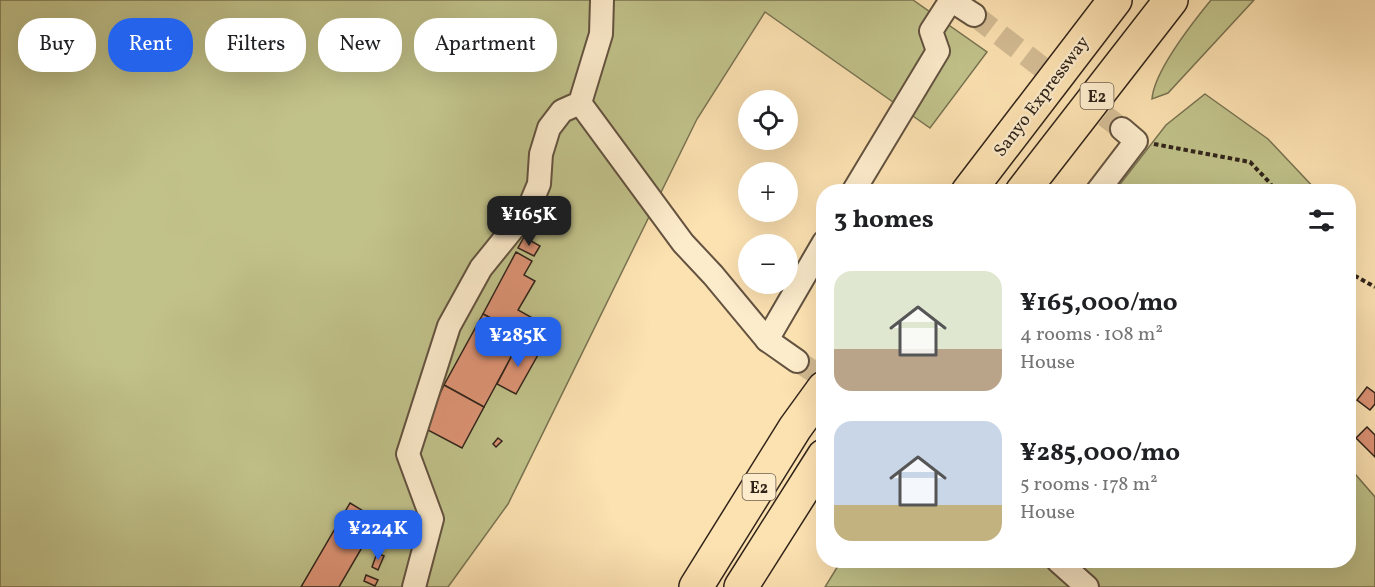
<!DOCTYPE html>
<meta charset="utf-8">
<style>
:root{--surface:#fff;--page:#f2f2f2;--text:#202124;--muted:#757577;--accent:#2563eb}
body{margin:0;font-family:Vollkorn,serif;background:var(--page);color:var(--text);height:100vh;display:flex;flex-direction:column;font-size:22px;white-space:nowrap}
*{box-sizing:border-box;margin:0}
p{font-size:20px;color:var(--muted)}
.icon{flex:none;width:33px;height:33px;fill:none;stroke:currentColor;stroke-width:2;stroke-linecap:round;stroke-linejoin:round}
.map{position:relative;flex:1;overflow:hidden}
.panel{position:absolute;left:816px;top:184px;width:540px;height:384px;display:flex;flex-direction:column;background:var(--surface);border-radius:24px;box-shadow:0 6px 24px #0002}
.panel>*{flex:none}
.guide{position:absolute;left:18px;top:18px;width:570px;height:54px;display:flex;gap:12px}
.controls{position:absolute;left:738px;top:90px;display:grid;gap:12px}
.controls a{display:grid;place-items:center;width:60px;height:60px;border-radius:50%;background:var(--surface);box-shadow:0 6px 24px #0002;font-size:30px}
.price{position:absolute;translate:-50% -51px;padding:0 14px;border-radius:12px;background:var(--accent);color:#fff;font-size:20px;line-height:39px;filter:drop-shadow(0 2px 3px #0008)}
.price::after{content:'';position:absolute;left:50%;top:36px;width:18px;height:14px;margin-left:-9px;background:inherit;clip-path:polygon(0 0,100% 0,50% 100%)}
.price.selected{background:#222;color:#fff}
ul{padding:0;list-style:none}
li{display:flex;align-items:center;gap:18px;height:150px;padding:0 18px}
li span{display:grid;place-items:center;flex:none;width:168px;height:120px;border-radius:18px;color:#555}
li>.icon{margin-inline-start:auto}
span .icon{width:72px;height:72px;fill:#fffc;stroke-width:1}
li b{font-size:26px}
h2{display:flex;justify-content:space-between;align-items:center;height:72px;padding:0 18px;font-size:26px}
.pill{padding:0 21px;border-radius:24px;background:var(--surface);box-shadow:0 6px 24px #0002;font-size:21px;line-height:54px}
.pill.selected{background:var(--accent);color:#fff}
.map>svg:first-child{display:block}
</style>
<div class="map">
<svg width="1375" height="587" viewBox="0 0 1375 587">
<rect width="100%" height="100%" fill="#fce1b1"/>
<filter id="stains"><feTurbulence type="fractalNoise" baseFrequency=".00333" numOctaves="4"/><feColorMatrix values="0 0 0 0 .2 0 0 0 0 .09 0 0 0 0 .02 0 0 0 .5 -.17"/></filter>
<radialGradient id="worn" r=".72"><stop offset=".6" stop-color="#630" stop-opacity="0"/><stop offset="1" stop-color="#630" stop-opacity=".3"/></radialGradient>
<g fill="#c1c28a" stroke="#797352" stroke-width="1.5">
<path d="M0,0H913L987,52L930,128L765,12L697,119L508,504L448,587H0Z"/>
<path d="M1211,0H1254L1168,93L1152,99C1154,72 1193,22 1211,0Z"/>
<path d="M1205,94L1268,139L1318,192H1114L1166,125Z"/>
<path d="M1349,467L1375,497V587H1098L1071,561H1348Z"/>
<path d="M841,561H1042L1072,587H825Z"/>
</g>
<g fill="#de9476" stroke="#31241a" stroke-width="1.5">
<path d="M524,237L540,246L534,256L518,248Z"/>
<path d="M516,252L532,261L524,275L535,281L518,310L545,325L536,342L483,314Z"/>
<path d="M483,314L523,335L484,407L444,385Z"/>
<path d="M519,342L539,353L516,394L497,384Z"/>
<path d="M444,385L484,407L462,448L424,428Z"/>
<path d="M1367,387L1375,393V404L1370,410L1357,400Z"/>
<path d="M1367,427L1375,435V457L1356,438Z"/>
<path d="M498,438L502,441L496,447L493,444Z"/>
<path d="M350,503L378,520L339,587H301Z"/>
<path d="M377,553L384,556L378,570L372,567Z"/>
<path d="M366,575L378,580L375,586L364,581Z"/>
</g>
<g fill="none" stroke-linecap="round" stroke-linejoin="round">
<g stroke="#d3bb93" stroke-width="22" stroke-dasharray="22 11" stroke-linecap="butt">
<path d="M974,15L1122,129"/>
<path d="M797,361L824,378"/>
</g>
<g stroke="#645340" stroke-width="26">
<g id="minor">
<path d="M951,0L974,15"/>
<path d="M580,103L683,243L713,275L767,340L797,361"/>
<path d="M853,192L938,51L931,31L951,0"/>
<path d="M1097,192L1136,141L1122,129"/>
<path d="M767,340L824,242"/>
<path d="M1058,561L1087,587"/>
<path d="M414,587L432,519L408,454L449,326L481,268L528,210L539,184L541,154L549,128L562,111L580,103L601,34L602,0"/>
</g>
</g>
<g stroke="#31241a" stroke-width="36">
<g id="highway">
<path d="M968,192L1115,0"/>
<path d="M1022,192L1171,0"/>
<path d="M696,587L795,428L824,388"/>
<path d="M741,587L824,456"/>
</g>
</g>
<g stroke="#31241a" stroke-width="4" stroke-dasharray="4.5 3" stroke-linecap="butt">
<path d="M1154,144L1250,162L1270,183L1275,192"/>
<path d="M1348,272L1375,287"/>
</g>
<use href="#minor" stroke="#fdeccc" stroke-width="22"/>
<use href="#highway" stroke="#fce1b1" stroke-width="33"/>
</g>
<g text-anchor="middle" stroke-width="4.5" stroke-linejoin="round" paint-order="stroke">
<g fill="#fdeccc" stroke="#6e604f" stroke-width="1.5">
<rect x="1080.5" y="83" width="33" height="26" rx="4.5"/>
<rect x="742.5" y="474" width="33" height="26" rx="4.5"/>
</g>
<g font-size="16" font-weight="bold" fill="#31241a">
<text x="1097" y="102">E2</text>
<text x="759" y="493">E2</text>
</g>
<g font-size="18" fill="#31241a" stroke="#fdeccc">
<text transform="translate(1041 96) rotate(-53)" y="6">Sanyo Expressway</text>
</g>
</g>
<rect width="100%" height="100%" filter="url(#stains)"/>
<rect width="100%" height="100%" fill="url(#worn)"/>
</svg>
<div class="controls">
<a><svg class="icon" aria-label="locate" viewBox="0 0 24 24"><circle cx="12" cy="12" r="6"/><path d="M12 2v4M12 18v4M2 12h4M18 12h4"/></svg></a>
<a>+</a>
<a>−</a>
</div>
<b class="price selected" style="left:529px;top:247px">¥165K</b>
<b class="price" style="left:518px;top:368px">¥285K</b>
<b class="price" style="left:378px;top:561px">¥224K</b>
<div class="guide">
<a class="pill">Buy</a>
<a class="pill selected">Rent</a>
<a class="pill">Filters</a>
<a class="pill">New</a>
<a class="pill">Apartment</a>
</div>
<section class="panel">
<h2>3 homes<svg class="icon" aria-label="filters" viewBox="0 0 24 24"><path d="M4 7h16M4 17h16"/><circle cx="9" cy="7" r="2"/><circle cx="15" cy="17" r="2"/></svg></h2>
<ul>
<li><span style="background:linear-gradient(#dfe7d0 65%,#b9a48a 0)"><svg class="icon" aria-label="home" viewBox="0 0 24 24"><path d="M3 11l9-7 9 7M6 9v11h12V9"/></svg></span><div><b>¥165,000/mo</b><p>4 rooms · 108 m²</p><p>House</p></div></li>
<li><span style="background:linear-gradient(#c9d6e8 70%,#c2b280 0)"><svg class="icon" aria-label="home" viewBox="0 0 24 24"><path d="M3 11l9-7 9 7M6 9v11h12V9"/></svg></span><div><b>¥285,000/mo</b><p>5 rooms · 178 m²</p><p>House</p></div></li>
</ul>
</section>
</div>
